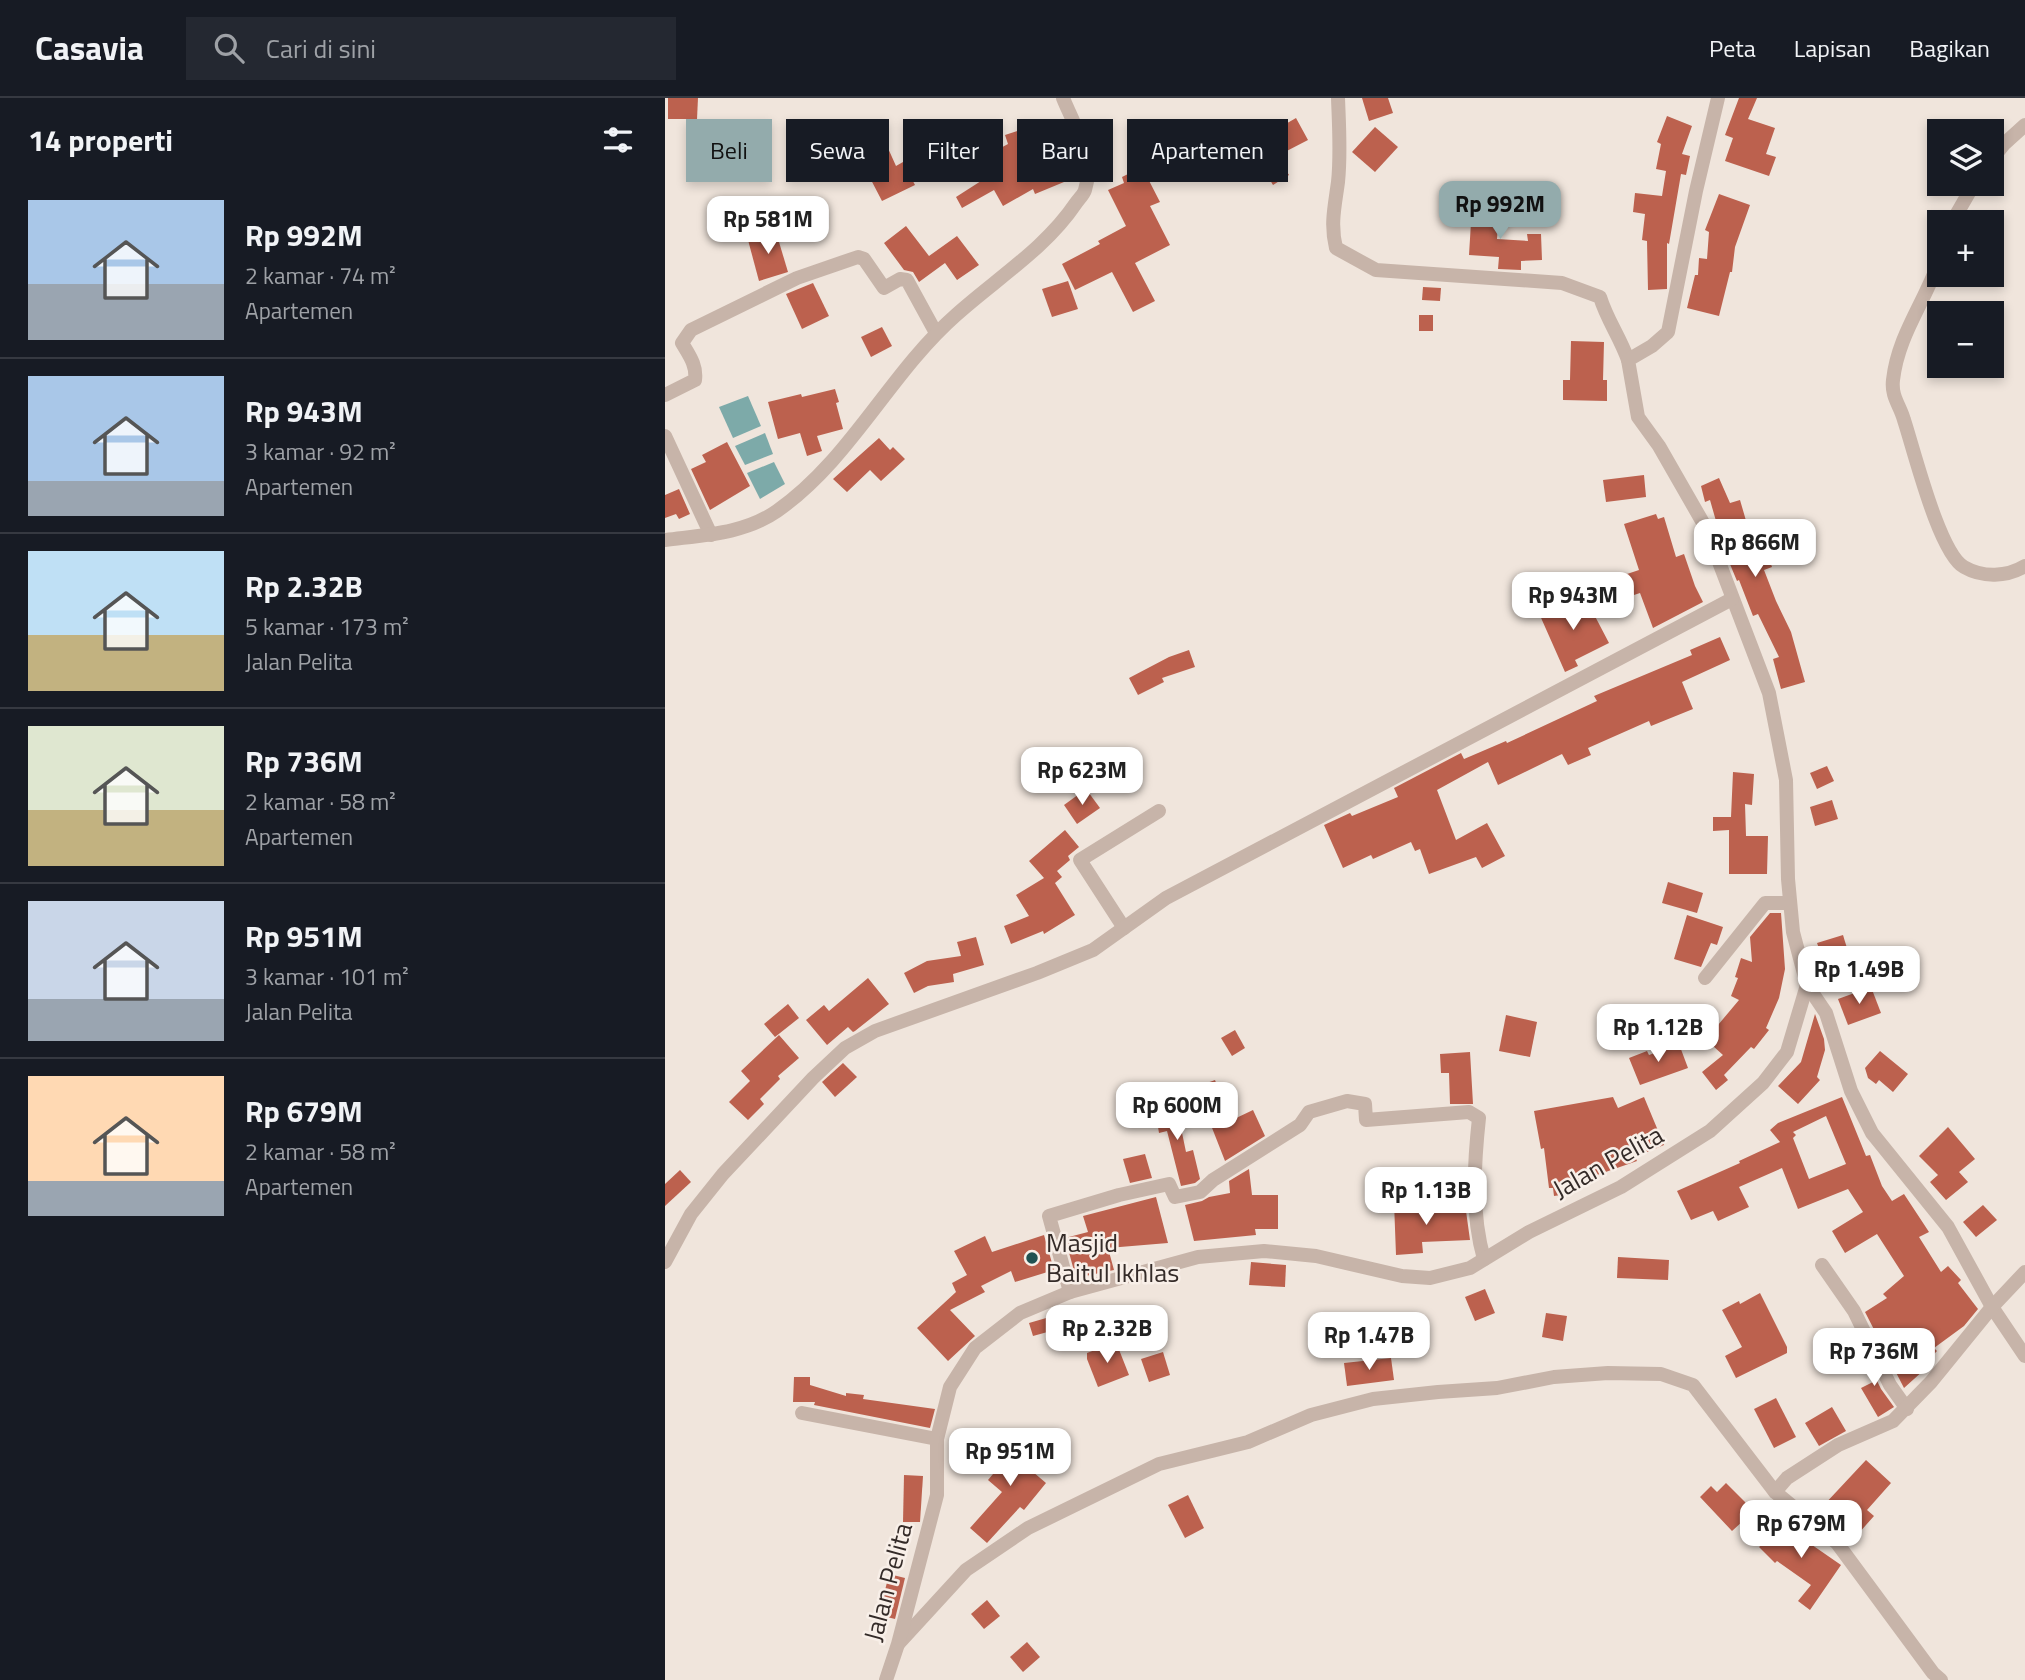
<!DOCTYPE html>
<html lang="id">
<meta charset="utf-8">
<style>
:root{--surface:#171b24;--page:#242831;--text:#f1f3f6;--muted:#9ea1a6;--line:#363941;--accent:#93abac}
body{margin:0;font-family:"Titillium Web",sans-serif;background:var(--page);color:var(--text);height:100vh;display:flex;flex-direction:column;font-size:26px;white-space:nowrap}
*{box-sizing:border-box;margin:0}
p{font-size:23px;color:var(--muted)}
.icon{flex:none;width:38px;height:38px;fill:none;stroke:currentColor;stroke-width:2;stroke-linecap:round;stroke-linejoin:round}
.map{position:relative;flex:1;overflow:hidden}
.side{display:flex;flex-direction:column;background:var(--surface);width:665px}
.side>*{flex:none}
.hud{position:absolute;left:21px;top:21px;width:665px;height:63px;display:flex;gap:14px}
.tools{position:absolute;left:1262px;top:21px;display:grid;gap:14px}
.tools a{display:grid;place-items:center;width:77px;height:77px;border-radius:0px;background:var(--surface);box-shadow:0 4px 10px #0003;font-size:35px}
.price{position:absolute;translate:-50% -60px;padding:0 16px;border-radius:14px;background:#fff;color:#222;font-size:23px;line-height:46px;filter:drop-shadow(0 2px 4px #0008)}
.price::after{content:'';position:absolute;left:50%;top:42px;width:21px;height:16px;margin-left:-10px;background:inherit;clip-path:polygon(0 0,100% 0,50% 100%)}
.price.selected{background:var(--accent);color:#111}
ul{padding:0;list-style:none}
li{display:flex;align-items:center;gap:21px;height:175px;padding:0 28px}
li+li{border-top:2px solid var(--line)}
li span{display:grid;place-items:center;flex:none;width:196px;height:140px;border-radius:0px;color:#555}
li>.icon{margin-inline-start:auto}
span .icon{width:84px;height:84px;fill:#fffc;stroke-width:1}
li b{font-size:30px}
h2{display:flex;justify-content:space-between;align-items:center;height:84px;padding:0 28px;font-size:30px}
.tag{padding:0 24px;border-radius:0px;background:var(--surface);box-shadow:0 4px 10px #0003;font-size:24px;line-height:63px}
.tag.selected{background:var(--accent);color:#111}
header{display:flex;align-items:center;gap:42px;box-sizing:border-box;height:98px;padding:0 35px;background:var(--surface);border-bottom:2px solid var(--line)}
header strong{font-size:33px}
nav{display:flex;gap:38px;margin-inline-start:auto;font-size:24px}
.search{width:490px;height:63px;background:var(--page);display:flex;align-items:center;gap:18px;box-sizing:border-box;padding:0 24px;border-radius:0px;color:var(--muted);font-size:26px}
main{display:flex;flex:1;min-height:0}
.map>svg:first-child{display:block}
</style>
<header>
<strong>Casavia</strong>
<div class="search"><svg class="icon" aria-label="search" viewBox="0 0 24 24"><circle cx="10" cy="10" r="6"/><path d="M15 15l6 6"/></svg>Cari di sini</div>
<nav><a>Peta</a><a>Lapisan</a><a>Bagikan</a></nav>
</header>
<main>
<section class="side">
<h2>14 properti<svg class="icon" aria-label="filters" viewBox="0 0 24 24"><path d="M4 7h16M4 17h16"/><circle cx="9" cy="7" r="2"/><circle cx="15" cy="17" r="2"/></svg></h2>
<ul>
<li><span style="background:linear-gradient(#a9c7e8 60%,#9aa5b1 0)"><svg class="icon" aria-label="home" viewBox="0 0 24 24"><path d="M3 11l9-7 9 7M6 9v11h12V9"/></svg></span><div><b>Rp 992M</b><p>2 kamar · 74 m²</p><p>Apartemen</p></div></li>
<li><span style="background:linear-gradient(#a9c7e8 75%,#9aa5b1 0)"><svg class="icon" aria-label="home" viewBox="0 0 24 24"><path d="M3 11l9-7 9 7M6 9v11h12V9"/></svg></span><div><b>Rp 943M</b><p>3 kamar · 92 m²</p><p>Apartemen</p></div></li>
<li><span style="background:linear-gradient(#bfe0f5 60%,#c2b280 0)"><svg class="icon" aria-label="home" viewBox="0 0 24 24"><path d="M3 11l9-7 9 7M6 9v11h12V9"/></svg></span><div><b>Rp 2.32B</b><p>5 kamar · 173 m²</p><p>Jalan Pelita</p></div></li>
<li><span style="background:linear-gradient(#dfe7d0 60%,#c2b280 0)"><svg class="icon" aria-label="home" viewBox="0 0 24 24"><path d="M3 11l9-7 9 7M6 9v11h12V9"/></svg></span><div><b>Rp 736M</b><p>2 kamar · 58 m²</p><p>Apartemen</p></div></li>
<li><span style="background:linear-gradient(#c9d6e8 70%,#9aa5b1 0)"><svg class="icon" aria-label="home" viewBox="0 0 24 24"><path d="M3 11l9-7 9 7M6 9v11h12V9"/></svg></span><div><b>Rp 951M</b><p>3 kamar · 101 m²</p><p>Jalan Pelita</p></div></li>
<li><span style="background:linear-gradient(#ffd9b3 75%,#9aa5b1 0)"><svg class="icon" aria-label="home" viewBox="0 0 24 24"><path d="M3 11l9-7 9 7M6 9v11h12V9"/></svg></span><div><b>Rp 679M</b><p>2 kamar · 58 m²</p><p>Apartemen</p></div></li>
</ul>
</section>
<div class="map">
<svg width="1360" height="1582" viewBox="0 0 1360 1582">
<rect width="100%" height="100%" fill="#f0e5dc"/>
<g fill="#7daaa9">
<path d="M83,298L96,328L68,340L54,309Z"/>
<path d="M100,335L108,356L80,367L70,348Z"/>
<path d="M109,364L120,386L95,401L82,375Z"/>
</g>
<g fill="#bc614e" fill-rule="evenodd">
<path d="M3,0H33L32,21H3Z"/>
<path d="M697,0H723L728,15L704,23Z"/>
<path d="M1074,0H1092L1083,21L1110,30L1101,56L1111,59L1104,78L1060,63L1068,40L1060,37Z"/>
<path d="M1002,18L1027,28L1017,56L1025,58L1021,77L1016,76L1004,146L1002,145V191L983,192L982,143L977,142L980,116L968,114L970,95L997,98L1001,73L991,71L996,46L992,44Z"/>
<path d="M631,20L643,42L612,58L624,77L608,87L584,47Z"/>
<path d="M376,25L399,84L370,96L368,91L338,108L329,92L297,110L291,99L316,83L306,66L343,46L340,37Z"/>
<path d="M710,29L733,49L710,74L687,54Z"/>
<path d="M222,48L231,68L238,64L250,87L217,103L204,78L199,80L191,63Z"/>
<path d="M477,69L495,104L485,108L505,147L470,165L490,203L468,214L447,174L410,192L397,166L435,146L433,143L461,128L443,92L459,85L457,79Z"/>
<path d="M1054,96L1085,107L1070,149L1067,174H1065L1054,218L1022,210L1030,177H1033L1034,160L1042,161L1044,134L1040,132Z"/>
<path d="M807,108L834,110L832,141L863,143L862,136H876L877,162L856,163V172L833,171L834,159L804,157Z"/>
<path d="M241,128L264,158L292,138L314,167L292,182L280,165L254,184L248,174L239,172L219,145Z"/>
<path d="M111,134L123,174L94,183L83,142Z"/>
<path d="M403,183L413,211L387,219L377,191Z"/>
<path d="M148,185L164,218L137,231L121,196Z"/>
<path d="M758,189L776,190L775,203L757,202Z"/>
<rect x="754" y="217" width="14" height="16"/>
<path d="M217,229L227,248L206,259L196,239Z"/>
<path d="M906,243L939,244L938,282H942V303L898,302V282H905Z"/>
<path d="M170,291L174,304L171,305L178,331L152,338L157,353L142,358L135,335L113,341L103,304L136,296L137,299Z"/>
<path d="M214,340L225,352L228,349L240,361L216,383L205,372L182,394L168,381Z"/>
<path d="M62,344L85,388L45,412L26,371L41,364L37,357Z"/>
<path d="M979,377L981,399L941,404L938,382Z"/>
<path d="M1054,380L1065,405L1075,402L1082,426L1090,423L1107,469L1099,472L1111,503L1126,534L1140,584L1116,591L1108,561L1114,559L1093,516L1088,518L1074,482L1072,483L1062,459L1069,456L1059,429L1053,430L1045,402L1040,404L1036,388Z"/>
<path d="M14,391L25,416L14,421L11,416L0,420V397Z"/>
<path d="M991,416L993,421L999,419L1011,459L1019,456L1030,488L1038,504L988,530L975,495L969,497L962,476L974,472L959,426Z"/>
<path d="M921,501L944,545L910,562L913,568L900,574L873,513L890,506L893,513L900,511Z"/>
<path d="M1055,539L1065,562L1017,584L1028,611L986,628L984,623L923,650L926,657L903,667L897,656L833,687L823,664L772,692L791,742L822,725L840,758L817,770L811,759L764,776L755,751L750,753L746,744L708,761L706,757L678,770L659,727L685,715L687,718L733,699L729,690L796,655L799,661L841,643L842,645L932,603L929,598L1027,557L1025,552Z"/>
<path d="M524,552L530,569L497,580L499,584L473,597L464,580L504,559Z"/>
<path d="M1162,668L1169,683L1152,691L1145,675Z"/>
<path d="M1068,674L1089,676L1087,707L1080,706L1081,738H1103L1102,776H1064V732L1048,733V719H1066Z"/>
<path d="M421,691L435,710L412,726L399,707Z"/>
<path d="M1167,702L1173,721L1150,728L1145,709Z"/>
<path d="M400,732L414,749L403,758L405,762L392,773L397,779L390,785L410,817L379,836L378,833L346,846L339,828L364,818L351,797L379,780L364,763Z"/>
<path d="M1003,784L1038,795L1032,815L997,805Z"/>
<path d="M1105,815H1116L1120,871L1114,900L1101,930L1104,932L1089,951L1086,949L1059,977L1063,982L1051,992L1037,974L1058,957L1038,939L1051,925L1053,927L1074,902L1066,898L1073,880L1070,879L1076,860L1087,864L1085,839Z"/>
<path d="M1022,817L1058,829L1052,847L1046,845L1036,869L1009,861Z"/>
<path d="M1178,837L1185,860L1160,867L1152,845Z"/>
<path d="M311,839L319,867L288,876L289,884L263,888L249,895L239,875L262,863L296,858L292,844Z"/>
<path d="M203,880L224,906L190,933L188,934L183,929L162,947L141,922L159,907L164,913Z"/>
<path d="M1206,889L1216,915L1183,927L1173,901Z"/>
<path d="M123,906L134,920L110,939L99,926Z"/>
<path d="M1150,916L1159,941L1160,952L1152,979L1155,982L1133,1006L1113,988L1136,964Z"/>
<path d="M841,917L872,924L865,959L834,953Z"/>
<path d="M570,932L580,950L567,958L556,940Z"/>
<path d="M114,937L134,960L113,978L115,981L95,1001L99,1006L83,1022L64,1004L85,983L76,973Z"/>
<path d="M1014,946L1023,970L975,987L964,960L982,953L984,957Z"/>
<path d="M1215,953L1243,976L1228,994L1214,982L1211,986L1203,980L1200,970Z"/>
<path d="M805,954L808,1006H785L784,975H776L775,956Z"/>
<path d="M178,965L192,979L170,999L157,984Z"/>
<path d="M550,982L564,1019L567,1022L588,1012L600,1038L560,1063L531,989Z"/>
<path d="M948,999L953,1010L979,999L999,1047L970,1059L972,1063L932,1077V1079L908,1083L909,1095L889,1098L888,1090H884L879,1050L876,1051L869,1013Z"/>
<path d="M1177,999L1201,1058L1205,1057L1217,1088L1227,1103L1239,1096L1264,1134L1254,1139L1276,1174L1283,1168L1296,1182L1293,1185L1313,1211L1299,1228L1269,1250L1272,1253L1266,1259L1269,1263L1239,1290L1200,1214L1222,1200L1218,1196L1239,1178L1212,1136L1180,1155L1167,1133L1198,1114L1183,1091L1133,1111L1117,1070L1074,1089L1084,1109L1053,1123L1048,1113L1026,1122L1012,1093L1075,1065L1074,1063L1115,1044L1105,1032L1113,1025ZM1161,1018L1181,1066L1144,1081L1128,1040L1131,1037L1128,1034Z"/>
<path d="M510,1001L521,1054L528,1052L535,1081L530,1085L516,1088L502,1033L494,1035L489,1005Z"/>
<path d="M1283,1029L1310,1061L1294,1074L1303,1084L1281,1102L1265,1084L1273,1077L1254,1058Z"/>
<path d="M480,1056L487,1080L465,1085L458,1061Z"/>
<path d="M584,1071L587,1097H613V1131H590L591,1137L529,1143L520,1107L537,1103L544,1099L565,1095L564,1083Z"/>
<path d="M15,1072L26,1084L0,1108V1086Z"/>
<path d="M491,1099L503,1145L443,1150L449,1172L411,1180L400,1140L423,1134L418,1118Z"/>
<path d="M755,1103V1112L777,1111V1114L801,1113L805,1142L757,1144L758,1155L731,1157L729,1104Z"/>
<path d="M1318,1107L1332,1122L1311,1139L1298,1124Z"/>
<path d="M379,1137L389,1172L350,1184L346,1173L316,1188L320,1194L285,1212L310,1238L283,1263L252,1230L291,1194L287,1185L302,1177L289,1153L320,1138L327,1154Z"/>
<path d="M953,1159L1004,1162L1003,1182L952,1180Z"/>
<path d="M586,1164L621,1167L620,1189L584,1187Z"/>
<path d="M820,1191L830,1215L810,1223L800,1199Z"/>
<path d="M1095,1195L1122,1249V1255L1071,1280L1060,1258L1077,1249L1057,1212L1074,1203L1075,1206Z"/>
<path d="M422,1214L423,1228L397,1230L368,1238L364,1225L395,1216Z"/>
<path d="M881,1215L902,1218L898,1243L877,1239Z"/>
<path d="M451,1244L464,1277L433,1289L422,1261V1255Z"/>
<path d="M1196,1250L1216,1291L1229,1309L1213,1319L1196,1290L1208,1284L1188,1256Z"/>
<path d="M498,1254L505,1277L484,1284L476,1261Z"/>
<path d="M726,1260L729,1282L682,1288L679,1265Z"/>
<path d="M129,1279H145V1287L181,1298V1295L199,1297L198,1301L270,1311L265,1330L149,1307L150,1304H128Z"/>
<path d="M1111,1300L1131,1339L1109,1350L1089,1311Z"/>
<path d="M1167,1309L1181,1333L1154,1348L1140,1325Z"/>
<path d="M350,1334L374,1352L361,1368L381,1385L359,1412L355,1409L322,1445L305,1430L337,1394L323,1382L348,1352L340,1346Z"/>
<path d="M1201,1362L1226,1385L1202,1412L1209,1418L1193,1436L1158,1408Z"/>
<path d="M239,1377L258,1378L255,1424H238Z"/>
<path d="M1061,1385L1089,1413L1067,1433L1035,1399L1046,1388L1052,1394Z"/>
<path d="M523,1397L539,1430L520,1440L503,1407Z"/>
<path d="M1126,1420L1141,1436L1137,1440L1176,1467L1145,1512L1133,1503L1146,1487L1112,1463L1110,1465L1094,1449Z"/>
<path d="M224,1476L240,1480L230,1521L214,1517Z"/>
<path d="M322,1502L335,1518L319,1531L306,1516Z"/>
<path d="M362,1544L375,1559L358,1574L345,1559Z"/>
</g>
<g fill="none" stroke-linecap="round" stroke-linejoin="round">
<g stroke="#c7b4a9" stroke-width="14">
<path d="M673,0C674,28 676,56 673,84C670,107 665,126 671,150L711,172L897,185L935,199C942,222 955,239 963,262"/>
<path d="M1053,0L1031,93L1003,234L987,248L963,262L973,319L994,348L1041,430L1104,595L1121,682L1123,781L1128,834L1142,887L1161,915L1186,993L1207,1035L1283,1129L1327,1209L1360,1258"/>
<path d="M1326,62L1339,46L1360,27"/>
<path d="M1287,124L1309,86"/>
<path d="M1274,163C1260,204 1233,237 1228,282C1226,299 1235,307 1239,322C1249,352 1274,455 1299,469C1318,480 1342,479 1360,468"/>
<path d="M0,297L30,282C32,267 24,257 17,245L26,232L132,180L193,159L199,161L219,190L235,181L242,182L271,235"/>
<path d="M0,338L46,437"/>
<path d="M0,442C39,437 79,436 112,413C186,361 224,276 291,217C331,181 381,150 411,105C414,101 419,96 420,92C430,62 409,27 398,0"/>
<path d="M459,830L415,762L494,713"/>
<path d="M1040,880L1100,805H1125"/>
<path d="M0,1164L26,1116L58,1076L148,980L180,950L210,933L372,875L428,852L501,800L1067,501"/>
<path d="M1157,1167L1189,1213L1225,1287L1242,1311"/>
<path d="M405,1194L384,1118L454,1097L504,1086L510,1099L535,1094L548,1082L635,1027L644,1014L682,1003L700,1006L701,1022L804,1014L814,1020C809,1066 806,1116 819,1161"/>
<path d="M137,1315L272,1341"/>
<path d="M1110,1394L1122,1380L1173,1347L1228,1323L1266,1284L1327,1209L1360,1174"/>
<path d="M234,1545L301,1472L363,1430L494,1366L583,1344L646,1317L708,1301L773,1294L832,1290L889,1279L943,1275L996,1276L1028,1287L1110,1394L1172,1445L1268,1575L1276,1582"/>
<path d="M221,1582L233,1546L272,1397V1341L285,1289L310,1250L355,1215L405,1194L533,1159L599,1153L651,1158L737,1178L765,1180L805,1170L864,1134L956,1089L1045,1033L1098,985L1122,954L1142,887"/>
</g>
</g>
<circle fill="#215252" stroke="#f8efe8" stroke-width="2.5" cx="367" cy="1160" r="7"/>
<g text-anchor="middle" stroke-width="5" stroke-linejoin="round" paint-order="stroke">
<g font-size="26" fill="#342b28" stroke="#f8efe8">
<text transform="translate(943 1064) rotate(-29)" y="9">Jalan Pelita</text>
<text transform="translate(223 1484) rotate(-75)" y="9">Jalan Pelita</text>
</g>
<g font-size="26" fill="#342b28" stroke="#f8efe8" text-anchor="start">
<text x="381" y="1154">Masjid<tspan x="381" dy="30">Baitul Ikhlas</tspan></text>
</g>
</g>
</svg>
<div class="tools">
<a><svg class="icon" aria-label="layers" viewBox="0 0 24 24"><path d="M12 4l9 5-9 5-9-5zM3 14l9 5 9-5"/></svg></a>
<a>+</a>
<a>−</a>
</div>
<b class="price selected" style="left:835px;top:143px">Rp 992M</b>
<b class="price" style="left:103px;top:158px">Rp 581M</b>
<b class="price" style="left:1090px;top:481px">Rp 866M</b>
<b class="price" style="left:908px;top:534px">Rp 943M</b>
<b class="price" style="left:417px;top:709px">Rp 623M</b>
<b class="price" style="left:1194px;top:908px">Rp 1.49B</b>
<b class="price" style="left:993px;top:966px">Rp 1.12B</b>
<b class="price" style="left:512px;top:1044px">Rp 600M</b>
<b class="price" style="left:761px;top:1129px">Rp 1.13B</b>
<b class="price" style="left:442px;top:1267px">Rp 2.32B</b>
<b class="price" style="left:704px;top:1274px">Rp 1.47B</b>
<b class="price" style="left:1209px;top:1290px">Rp 736M</b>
<b class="price" style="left:345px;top:1390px">Rp 951M</b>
<b class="price" style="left:1136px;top:1462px">Rp 679M</b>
<div class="hud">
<a class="tag selected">Beli</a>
<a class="tag">Sewa</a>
<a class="tag">Filter</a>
<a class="tag">Baru</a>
<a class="tag">Apartemen</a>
</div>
</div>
</main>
